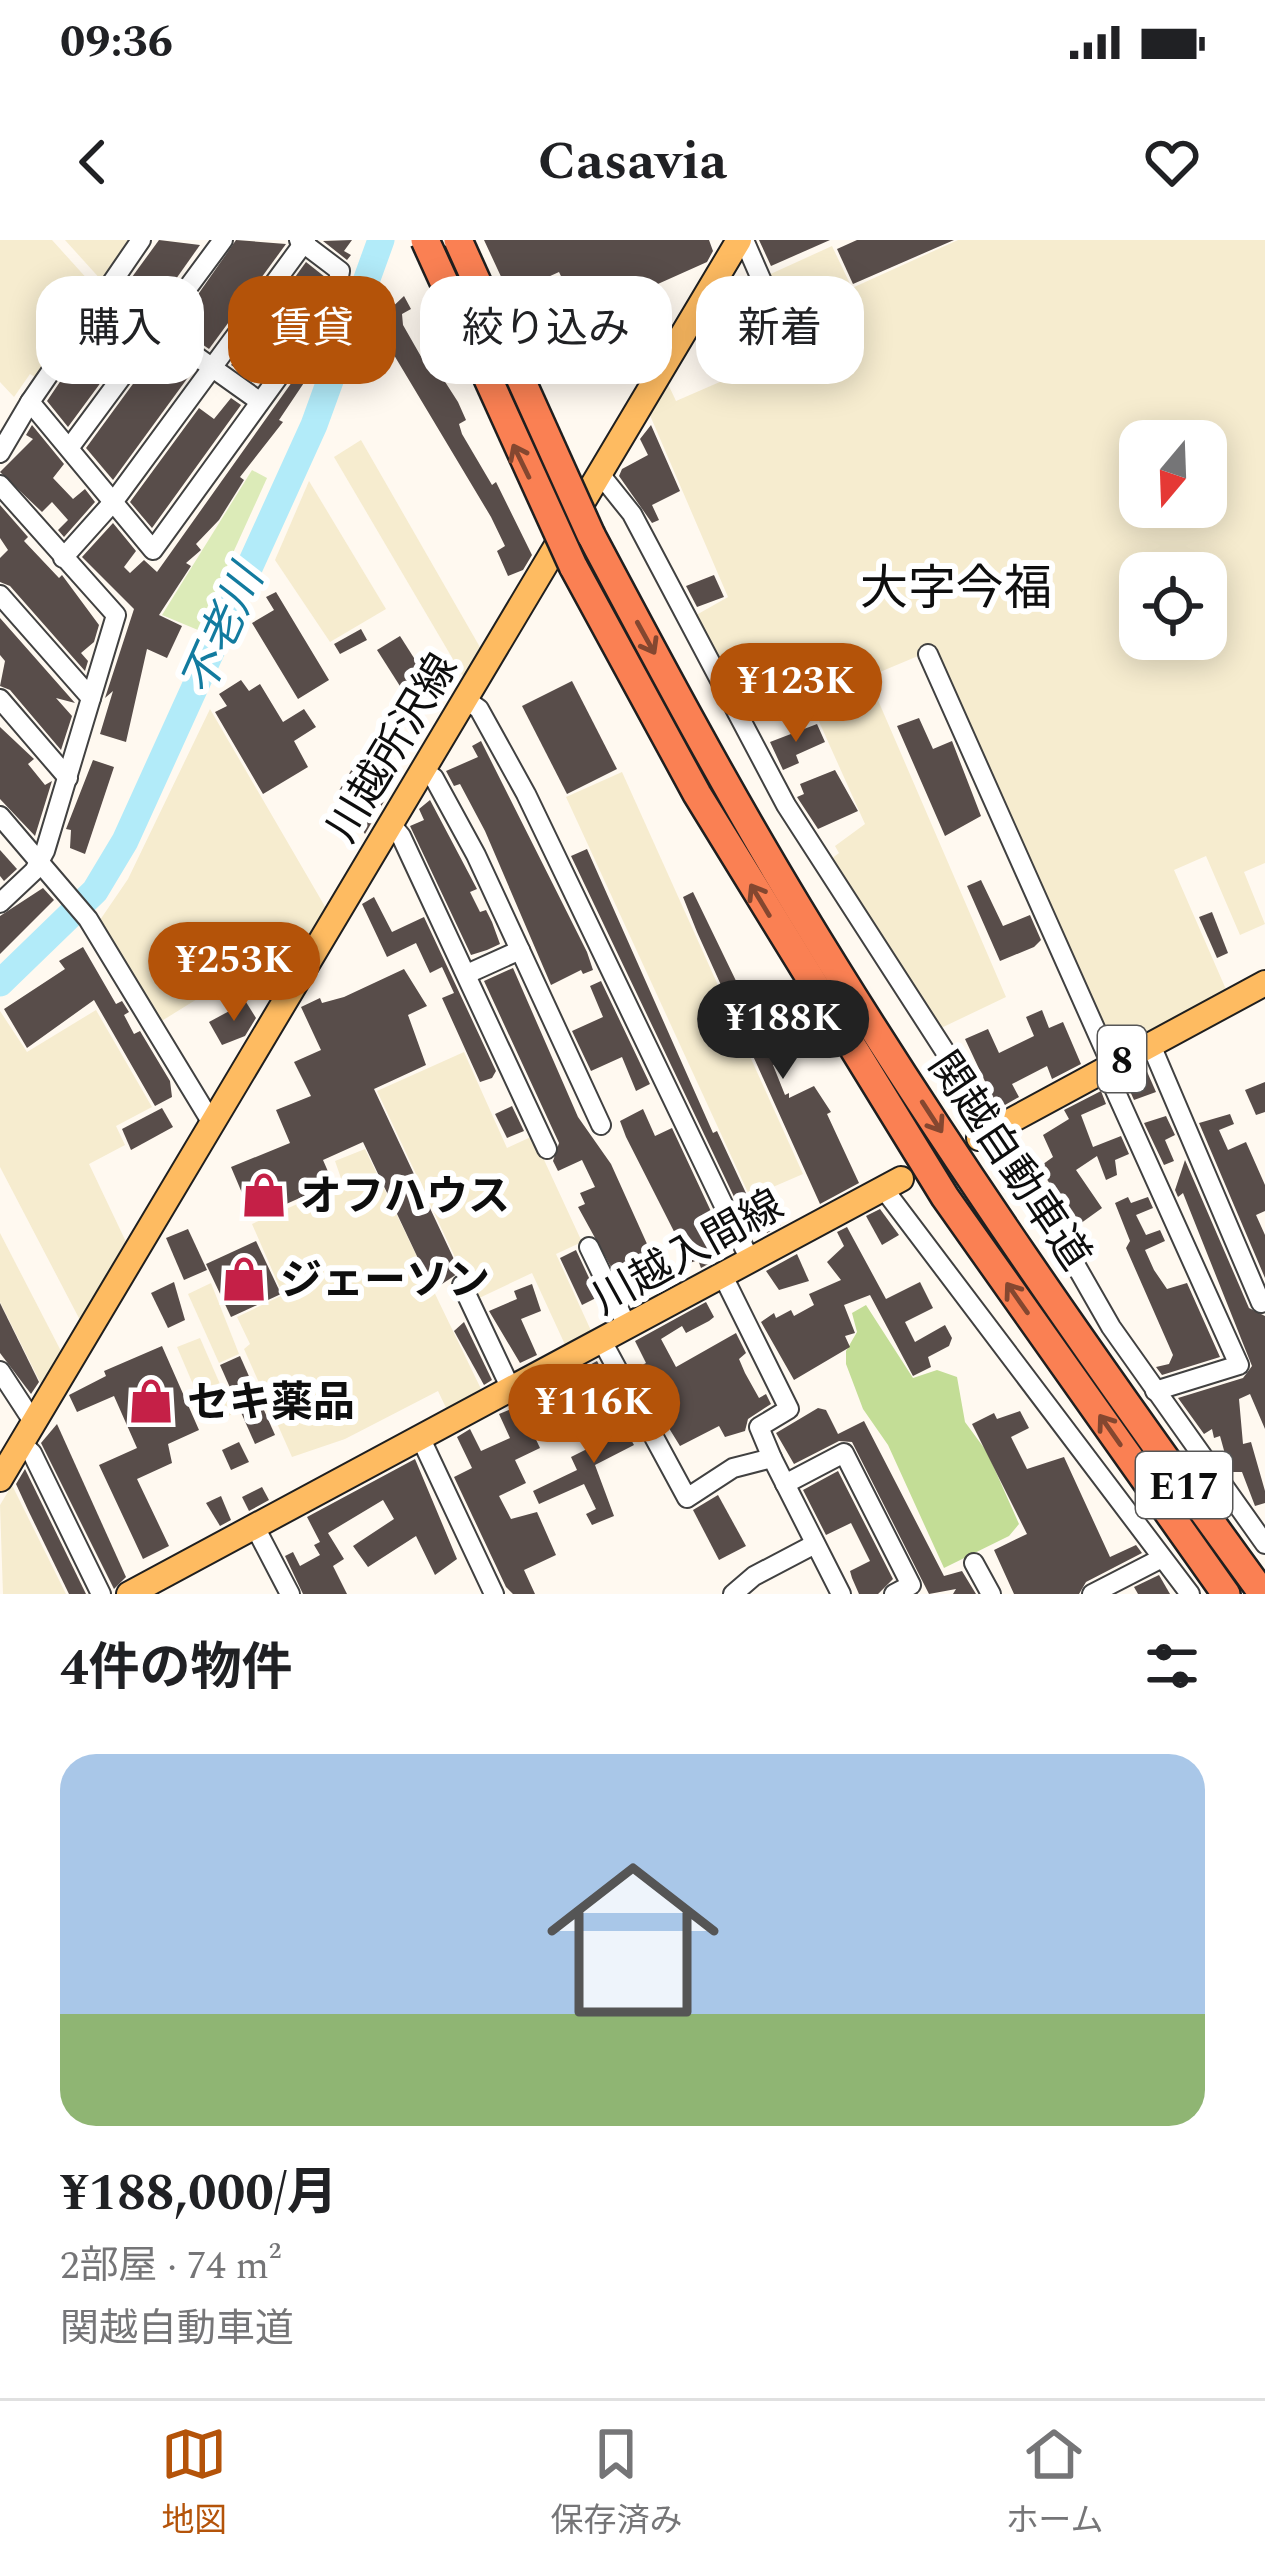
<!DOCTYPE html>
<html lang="ja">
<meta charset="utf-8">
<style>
:root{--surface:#fff;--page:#f6f6f6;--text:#202124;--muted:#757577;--line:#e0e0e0;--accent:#b45309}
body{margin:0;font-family:Spectral,"Noto Sans JP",serif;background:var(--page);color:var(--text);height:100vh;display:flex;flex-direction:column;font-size:45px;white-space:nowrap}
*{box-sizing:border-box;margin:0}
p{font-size:39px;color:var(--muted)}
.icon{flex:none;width:66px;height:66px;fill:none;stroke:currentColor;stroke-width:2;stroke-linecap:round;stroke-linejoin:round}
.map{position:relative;height:1354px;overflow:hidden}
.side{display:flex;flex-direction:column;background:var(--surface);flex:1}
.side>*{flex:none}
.top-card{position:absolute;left:36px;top:36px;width:1194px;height:108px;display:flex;gap:24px}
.needle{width:78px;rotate:199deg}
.buttons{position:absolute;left:1119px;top:180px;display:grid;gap:24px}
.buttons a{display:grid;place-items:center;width:108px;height:108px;border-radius:24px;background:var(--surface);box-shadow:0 6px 30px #0003;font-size:60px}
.price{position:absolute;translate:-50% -102px;padding:0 27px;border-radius:42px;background:var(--accent);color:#fff;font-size:39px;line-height:78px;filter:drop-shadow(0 3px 6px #0008)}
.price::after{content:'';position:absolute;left:50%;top:72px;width:36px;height:27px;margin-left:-18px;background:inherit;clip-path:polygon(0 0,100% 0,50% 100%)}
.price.selected{background:#222;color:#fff}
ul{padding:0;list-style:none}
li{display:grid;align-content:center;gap:24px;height:636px;padding:0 60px}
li+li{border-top:3px solid var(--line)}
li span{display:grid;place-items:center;height:372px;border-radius:36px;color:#555}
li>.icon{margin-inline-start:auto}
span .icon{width:216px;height:216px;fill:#fffc;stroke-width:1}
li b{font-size:51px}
h2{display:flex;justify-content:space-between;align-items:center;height:144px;padding:0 60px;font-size:51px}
.chip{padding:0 42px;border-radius:36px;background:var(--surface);box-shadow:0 6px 30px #0003;font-size:42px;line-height:108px}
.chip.selected{background:var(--accent);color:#fff}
.status{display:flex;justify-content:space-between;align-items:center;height:84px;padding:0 60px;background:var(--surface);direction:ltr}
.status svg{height:33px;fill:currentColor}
header{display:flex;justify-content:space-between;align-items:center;height:156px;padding:0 60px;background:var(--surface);font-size:54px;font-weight:700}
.tabs{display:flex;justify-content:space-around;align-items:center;height:168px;border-top:3px solid var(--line);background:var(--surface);font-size:33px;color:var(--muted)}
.tabs a{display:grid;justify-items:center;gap:6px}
.tabs .selected{color:var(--accent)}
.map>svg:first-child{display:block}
</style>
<div class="status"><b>09:36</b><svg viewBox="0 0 49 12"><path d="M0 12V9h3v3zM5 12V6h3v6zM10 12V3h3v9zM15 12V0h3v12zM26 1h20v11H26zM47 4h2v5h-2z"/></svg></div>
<header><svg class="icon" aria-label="back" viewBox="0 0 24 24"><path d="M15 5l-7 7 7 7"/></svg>Casavia<svg class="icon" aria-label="heart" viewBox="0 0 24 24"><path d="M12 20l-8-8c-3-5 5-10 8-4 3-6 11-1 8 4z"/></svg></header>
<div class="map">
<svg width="1265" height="1354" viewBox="0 0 1265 1354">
<rect width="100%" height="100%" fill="#fff9f0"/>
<g fill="#f6eccf" fill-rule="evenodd">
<path d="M0,0H52L99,52L40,140L30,134L14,157L0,142Z"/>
<path d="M65,0H135L103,42Z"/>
<path d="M958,0H1265V623L1244,632L1265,684L1240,695L1206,616L1174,630L1228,754L1113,816L930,411L868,437L1006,757L939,789L831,619L839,613L835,606L865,584L812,466L787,476L772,470L746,479L691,378L728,357L649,173L668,144L676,161L796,109L764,37L832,6L852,48ZM1140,201H1206V267H1140ZM1140,333H1206V399H1140Z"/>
<path d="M361,200L481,409L464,438L334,217Z"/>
<path d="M309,241L386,369L330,402L275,320Z"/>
<path d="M210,469L327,670L286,740L273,712L160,782L100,680L128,639Z"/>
<path d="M622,532L803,934L750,957L566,557Z"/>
<path d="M96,770L152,867L116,886L125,905L89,924L127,1004L82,1084L0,927V771L27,812Z"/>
<path d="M464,812L507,908L533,896L582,1002L556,1014L593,1095L567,1109L532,1033L475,1060L377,851Z"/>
<path d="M365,909L482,1151L448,1172L438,1151L345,1199L292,1217L244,1109L250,1104L237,1077L283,1055L252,984L343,944L335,921Z"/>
<path d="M0,993L63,1115L43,1148L0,1062Z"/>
<path d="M211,1043L239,1114L219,1123L188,1054Z"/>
<path d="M200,1098L233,1174L210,1184L177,1107Z"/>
<path d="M12,1245L66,1354H3L0,1265Z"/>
</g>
<path fill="#dcebb8" d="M252,230L267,238L198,390L162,375Z"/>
<path fill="#c3dd96" d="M866,1065L913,1138L937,1130L957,1137L965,1182L987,1212L1019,1284L1009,1296L944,1328L888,1205L863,1169L846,1124V1111L857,1092L852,1073Z"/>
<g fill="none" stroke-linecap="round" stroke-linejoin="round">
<path stroke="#b2ebf9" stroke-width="27" d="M0,743L95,651L125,601L314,185L381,0"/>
</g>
<g fill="#584d4a">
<path d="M159,0L200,5L154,70L124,48Z"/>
<path d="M236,0L286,4L209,109L176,86Z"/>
<path d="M352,0L344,11L351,15L347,20L323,1Z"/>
<path d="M484,0H709L713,11L707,22L631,56L643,90L604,103L590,74L581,78L559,32L537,42L540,49L510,56Z"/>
<path d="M759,0H830L771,26Z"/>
<path d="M857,0H954L853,44L837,9Z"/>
<path d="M306,22L325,37L322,54L257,143L231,125Z"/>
<path d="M404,56L411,69L402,74L403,85L427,127L433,123L458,162L466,180L459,184L462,194L492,245L496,242L532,315L523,330L508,336L497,311L505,306L491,277L388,105L385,74Z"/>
<path d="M109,71L138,92L68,187L47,161L74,121L88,130L104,110L89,100Z"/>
<path d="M334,83L318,106L324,113L279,180L283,182L240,237L244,240L219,280L196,304L201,310L186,323L191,326L159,375L182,386L167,418L147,409L126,502L100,494L113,451L105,458L134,369L82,317L113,283L136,311L124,327L130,333L144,320L157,332Z"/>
<path d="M160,107L192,132L113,240L86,208Z"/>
<path d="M231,158L241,165L152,288L130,262L199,168L214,179Z"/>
<path d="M32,185L64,224L53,238L73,259L85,249L95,262L64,297L58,290L68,280L52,262L42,272L0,232L33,199L26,195Z"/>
<path d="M651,185L680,251L652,265L659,280L652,283L619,236L622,229L648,215L640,199Z"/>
<path d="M0,265L28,297L24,301L59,338L62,335L99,385L94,402L81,413L88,421L85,431L10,346L0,342V318L8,310L0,298Z"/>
<path d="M714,335L724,357L697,367L686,346Z"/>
<path d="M276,352L329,440L298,459L252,383L274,370L266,357Z"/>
<path d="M0,378L75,463L56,458L72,476L61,510L10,450L0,446L5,421L0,415Z"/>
<path d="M361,389L367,400L340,414L334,404Z"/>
<path d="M400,396L435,451L412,465L377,410Z"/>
<path d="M241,440L249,451L260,444L283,482L304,469L316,487L294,501L308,527L263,554L215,472L227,466L219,454Z"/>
<path d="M572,441L617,529L567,554L522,466Z"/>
<path d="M919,478L933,509L952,501L981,576L945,596L897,486Z"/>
<path d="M817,484L825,502L796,515L799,523L783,530L770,502Z"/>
<path d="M0,487L34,519L28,524L45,545L52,541L35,596L0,559Z"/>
<path d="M481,501L587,712L593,730L583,734L581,730L551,745L485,591L460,544L454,546L446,531L478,517L472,506Z"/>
<path d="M365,507L393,546L365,594L337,554Z"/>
<path d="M93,520L114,527L85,614L70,608L71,590L66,589Z"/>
<path d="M835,530L858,571L818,589L797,557L804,554L800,544Z"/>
<path d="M430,560L477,649L470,652L480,672L486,670L492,682L500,704L487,710L471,715L410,586L424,580L419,569Z"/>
<path d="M587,609L713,893L717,891L751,964L765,958L781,985L767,993L761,980L748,986L571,616Z"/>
<path d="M0,610L17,629L4,641L0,636Z"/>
<path d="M981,640L1003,686L1030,675L1041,700L1034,707L1000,721L967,646Z"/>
<path d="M43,648L54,660L0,714V676Z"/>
<path d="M693,652L738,745L744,743L750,756L745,758L758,788L763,785L774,808L786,803L792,817L773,825L785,855L789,853V858L814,846L831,872L827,874L859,943L820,964L697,692L683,657Z"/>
<path d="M374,657L392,692L424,677L496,831L492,838L480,842L442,758L454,753L442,727L430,733L416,703L387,717L362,664Z"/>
<path d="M1212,672L1228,713L1217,718L1199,677Z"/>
<path d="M83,707L116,764L122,761L129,772L124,775L134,794L140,791L170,841L172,857L155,866L94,760L27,808L4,769L65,729L59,721Z"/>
<path d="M266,725L276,745L262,758L248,737Z"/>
<path d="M513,728L578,877L611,924L666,1046L632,1065L578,967L585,964L580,953L595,947L582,920L558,931L553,921L559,903L484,741Z"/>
<path d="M404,729L427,766L408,775L426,825L374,849L460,1032L433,1050L363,902L323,920L333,943L253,979L231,927L290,903L276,870L311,856L294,822L321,810L301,767L320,758L322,763L344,757Z"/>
<path d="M601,741L650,844L636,851L622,817L591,831L572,791L603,777L590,746Z"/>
<path d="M246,762L256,778L245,796L222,805L209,782Z"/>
<path d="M1042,770L1049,788L1063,782L1081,824L1052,839L1047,826L1012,844L1019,857L998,869L965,799L988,789L999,813L1034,796L1026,777Z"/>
<path d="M1145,827L1156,852L1134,860L1124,838Z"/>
<path d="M1265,842V872L1256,875L1245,850Z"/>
<path d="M1101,851L1106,864L1081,875L1093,907L1121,896L1129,914L1115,920L1117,935L1106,940L1097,916L1076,930L1102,968L1077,986L1039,927L1053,917L1043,895L1069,879L1064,870Z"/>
<path d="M512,866L524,891L507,898L495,874Z"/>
<path d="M162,868L173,887L131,910L122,889Z"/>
<path d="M643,869L655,896L672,888L730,1012L701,1028L698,1020L690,1023L626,897L620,881Z"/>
<path d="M1230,874L1234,884L1219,890L1228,910L1246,902L1265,945V971L1256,975L1265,995V1038L1199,883Z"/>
<path d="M1166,876L1175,895L1165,900L1174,921L1164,925L1144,883Z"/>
<path d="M1185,920L1249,1068L1265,1076V1189L1250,1154L1239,1159L1243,1204L1251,1202L1265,1251V1263L1255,1266L1242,1232H1230L1220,1196L1214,1198L1212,1189L1204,1194L1178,1158L1243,1138L1252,1126L1183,953L1178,957L1175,950Z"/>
<path d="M1128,957L1131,963L1148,957L1153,968L1136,975L1146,995L1160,990L1165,1001L1145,1010L1154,1030L1167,1049L1187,1043L1220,1117L1162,1135L1156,1127L1169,1124L1173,1115L1126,1008L1130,1001L1115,963Z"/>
<path d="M880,969L899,995L882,1005L866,976Z"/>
<path d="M847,987L886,1059L920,1042L933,1068L905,1082L915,1102L945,1085L952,1098L949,1106L928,1117L931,1127L913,1136L870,1055L844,1065L855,1093L845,1096L850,1107L794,1140L761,1082L774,1073L776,1078L791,1070L794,1076L814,1065L809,1054L841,1040L827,1022L844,1006L837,992Z"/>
<path d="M188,989L207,1030L184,1040L166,998Z"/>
<path d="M256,1001L281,1054L231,1077L206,1024Z"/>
<path d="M576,1010L598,1057L582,1065L560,1018Z"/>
<path d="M797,1014L809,1041L779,1050L766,1031Z"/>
<path d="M174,1042L185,1080L168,1088L151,1053Z"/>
<path d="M532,1044L541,1071L521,1079L537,1115L520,1123L489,1071L517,1059L514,1051Z"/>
<path d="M706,1062L714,1077L709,1081L686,1093L682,1086L661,1099L676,1127L736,1093L746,1113L739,1119L745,1133L759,1158L766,1154L771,1164L748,1179L745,1191L725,1197L719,1186L680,1206L633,1130L646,1123L635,1101Z"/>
<path d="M0,1063L39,1142L31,1154L0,1113Z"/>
<path d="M464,1082L492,1140L484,1145L454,1091Z"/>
<path d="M162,1106L199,1190L168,1204L172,1223L137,1239L169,1306L143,1319L99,1225L137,1208L114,1156L77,1172L69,1155L106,1136L104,1131Z"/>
<path d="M240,1116L275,1195L255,1204L220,1125Z"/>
<path d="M597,1121L607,1139L580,1153L587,1178L576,1184L572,1175L554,1185L537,1153Z"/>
<path d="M818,1168L826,1170L838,1194L864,1181L944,1336L962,1331L976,1354H953L956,1349L929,1354L852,1202L839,1201L794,1224L776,1193Z"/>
<path d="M511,1169L516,1178L524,1174L540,1208L515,1220L526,1243L499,1256L511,1279L537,1272L556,1315L524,1330L535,1354H513L506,1347L454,1237L472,1228L457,1197L470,1189L481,1211L510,1198L499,1174Z"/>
<path d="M624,1171L636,1192L629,1196L634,1205L595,1225L614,1276L592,1285L586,1274L596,1269L584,1244L539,1264L533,1251L577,1230L571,1217L601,1202L591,1185Z"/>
<path d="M1020,1171L1029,1188L1011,1197L1027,1229L1064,1217L1110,1317L1136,1305L1142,1313L1086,1342L1079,1354H1014L994,1310L1027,1294L972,1184L994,1173L997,1179Z"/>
<path d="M57,1184L126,1337L114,1349L41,1203Z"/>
<path d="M239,1202L249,1222L231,1230L222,1210Z"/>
<path d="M415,1219L457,1319L435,1335L416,1296L368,1327L353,1306L394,1279L383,1260L328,1293L344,1319L333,1326L347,1354H303L285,1316L293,1312L300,1326L320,1315L314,1305L320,1302L307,1277Z"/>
<path d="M25,1229L86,1354H69L28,1270L16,1244Z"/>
<path d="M838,1231L893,1339L878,1354H859L852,1338L850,1331L870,1321L851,1283L826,1295L803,1250Z"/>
<path d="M262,1247L269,1260L249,1271L242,1257Z"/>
<path d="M718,1255L746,1306L719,1320L693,1270Z"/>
<path d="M221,1256L231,1280L220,1286L206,1263Z"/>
<path d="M1159,1335L1170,1354H1138L1134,1347Z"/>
</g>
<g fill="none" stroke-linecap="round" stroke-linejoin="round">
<g stroke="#414141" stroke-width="22">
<g id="minor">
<path d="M141,0L30,162L153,310L335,59L340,31L299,0"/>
<path d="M744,0L789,103"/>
<path d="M106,52L259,161"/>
<path d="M70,207L223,0"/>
<path d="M0,213L30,162"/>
<path d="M600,234L632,274L786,565L1019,926L1111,1087L1265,1304"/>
<path d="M0,245L116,375L45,611L34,631L0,663"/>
<path d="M63,318L114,261L306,0"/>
<path d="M0,355L91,458"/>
<path d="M928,414L1111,824"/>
<path d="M0,459L68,538"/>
<path d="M465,459L479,469L526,554L750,1020"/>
<path d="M423,530L434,538L476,615L601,885"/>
<path d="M0,576L88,679L212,883"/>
<path d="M391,584L401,596L547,909"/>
<path d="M467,734L520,710"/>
<path d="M1151,805L1261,1063L1265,1062"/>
<path d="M1105,828L1239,1125L1155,1151"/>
<path d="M883,948L1190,1354"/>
<path d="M589,1007L628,1088"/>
<path d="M723,1036L789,1169L759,1187L772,1218"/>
<path d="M462,1045L511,1149"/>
<path d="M602,1101L687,1258L733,1228L772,1218L841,1354"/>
<path d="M0,1131L34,1183"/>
<path d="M421,1199L494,1354"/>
<path d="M22,1203L32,1213L101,1354"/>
<path d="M785,1244L844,1213L911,1345L894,1354"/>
<path d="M255,1287L290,1354"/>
<path d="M974,1323L991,1354"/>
<path d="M733,1354L754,1336L815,1304"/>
<path d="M1092,1354L1160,1319"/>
</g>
</g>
<g stroke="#1f1f1f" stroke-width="28">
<g id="major">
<path d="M979,898L1265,743"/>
<path d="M0,1239L739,0"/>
<path d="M129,1354L901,939"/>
</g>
</g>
<g stroke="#1f1f1f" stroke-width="32">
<g id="highway">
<path d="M591,295C658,421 725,547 799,669C942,905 1101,1131 1263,1354"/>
<path d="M573,326L697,554L945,957L1226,1354"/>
</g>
</g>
<use href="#minor" stroke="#fff" stroke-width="18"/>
<use href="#major" stroke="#febb61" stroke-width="24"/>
<use href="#highway" stroke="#fa8053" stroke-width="27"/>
<g stroke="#1f1f1f" stroke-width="32" stroke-linecap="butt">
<g id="highway-bridge">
<path d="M425,0L573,326"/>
<path d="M458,0L591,295"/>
</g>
</g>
<use href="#highway-bridge" stroke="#fa8053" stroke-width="27"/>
</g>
<defs><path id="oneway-shaft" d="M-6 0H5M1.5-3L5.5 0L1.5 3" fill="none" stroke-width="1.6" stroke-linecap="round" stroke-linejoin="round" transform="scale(3)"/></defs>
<g stroke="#844730">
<use href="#oneway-shaft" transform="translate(521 221) rotate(-116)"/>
<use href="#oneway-shaft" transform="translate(646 398) rotate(61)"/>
<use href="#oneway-shaft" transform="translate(760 660) rotate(-121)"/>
<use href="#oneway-shaft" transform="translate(932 877) rotate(57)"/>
<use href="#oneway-shaft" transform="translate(1017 1058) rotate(-125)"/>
<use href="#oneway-shaft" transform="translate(1110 1190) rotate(-125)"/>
</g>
<defs>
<g id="shop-bare" transform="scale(3.6)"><path d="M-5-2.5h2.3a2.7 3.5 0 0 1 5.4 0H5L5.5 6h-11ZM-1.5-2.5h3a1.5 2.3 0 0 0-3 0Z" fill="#c52047" stroke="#fff" stroke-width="2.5" paint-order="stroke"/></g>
</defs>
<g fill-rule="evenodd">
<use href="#shop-bare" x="264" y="955"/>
<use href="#shop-bare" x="244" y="1039"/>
<use href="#shop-bare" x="151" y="1161"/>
</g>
<g text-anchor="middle" stroke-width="12" stroke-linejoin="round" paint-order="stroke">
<g fill="#fff" stroke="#565656" stroke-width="3">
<rect x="1098" y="786" width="48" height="66" rx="9"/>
<rect x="1136" y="1212" width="96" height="66" rx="9"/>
</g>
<g font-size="39" font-weight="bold" fill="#0e0e0e">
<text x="1122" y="833">8</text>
<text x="1184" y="1259">E17</text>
</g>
<g font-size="42" fill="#0e0e0e" stroke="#fff">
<text transform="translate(391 507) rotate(-59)" y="15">川越所沢線</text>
<text transform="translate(1011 920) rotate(56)" y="15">関越自動車道</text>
<text transform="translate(687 1011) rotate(-29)" y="15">川越入間線</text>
</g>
<g font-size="42" font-weight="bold" fill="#0e0e0e" stroke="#fff" text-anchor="start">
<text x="300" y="970">オフハウス</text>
<text x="280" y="1054">ジェーソン</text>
<text x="187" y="1176">セキ薬品</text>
</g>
<g font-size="45" font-style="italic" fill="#127b9f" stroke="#fff">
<text transform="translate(221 390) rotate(-66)" y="16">不老川</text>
</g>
<g font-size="48" fill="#0e0e0e" stroke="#fff">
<text x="956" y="364">大字今福</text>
</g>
</g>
</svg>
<div class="buttons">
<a><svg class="needle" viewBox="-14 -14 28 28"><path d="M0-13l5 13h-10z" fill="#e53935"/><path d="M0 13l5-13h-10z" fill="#757577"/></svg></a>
<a><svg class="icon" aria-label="locate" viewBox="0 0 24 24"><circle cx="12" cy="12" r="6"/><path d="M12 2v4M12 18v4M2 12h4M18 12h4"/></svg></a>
</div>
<b class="price" style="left:796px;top:505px">¥123K</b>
<b class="price" style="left:234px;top:784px">¥253K</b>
<b class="price selected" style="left:783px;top:842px">¥188K</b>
<b class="price" style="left:594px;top:1226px">¥116K</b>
<div class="top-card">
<a class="chip">購入</a>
<a class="chip selected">賃貸</a>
<a class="chip">絞り込み</a>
<a class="chip">新着</a>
</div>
</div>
<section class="side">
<h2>4件の物件<svg class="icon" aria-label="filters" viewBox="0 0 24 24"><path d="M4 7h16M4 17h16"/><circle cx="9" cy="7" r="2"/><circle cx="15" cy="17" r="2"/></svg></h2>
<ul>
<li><span style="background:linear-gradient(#a9c7e8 70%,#8fb573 0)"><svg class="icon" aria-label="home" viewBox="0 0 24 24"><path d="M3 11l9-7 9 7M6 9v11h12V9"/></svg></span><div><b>¥188,000/月</b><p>2部屋 · 74 m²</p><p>関越自動車道</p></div></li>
</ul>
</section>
<nav class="tabs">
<a class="selected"><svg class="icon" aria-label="map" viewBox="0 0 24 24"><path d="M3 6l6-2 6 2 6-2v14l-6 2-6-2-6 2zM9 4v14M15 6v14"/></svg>地図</a>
<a><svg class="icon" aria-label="saved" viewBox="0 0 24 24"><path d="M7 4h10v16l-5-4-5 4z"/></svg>保存済み</a>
<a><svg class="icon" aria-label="home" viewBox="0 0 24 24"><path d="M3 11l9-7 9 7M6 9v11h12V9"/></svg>ホーム</a>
</nav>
